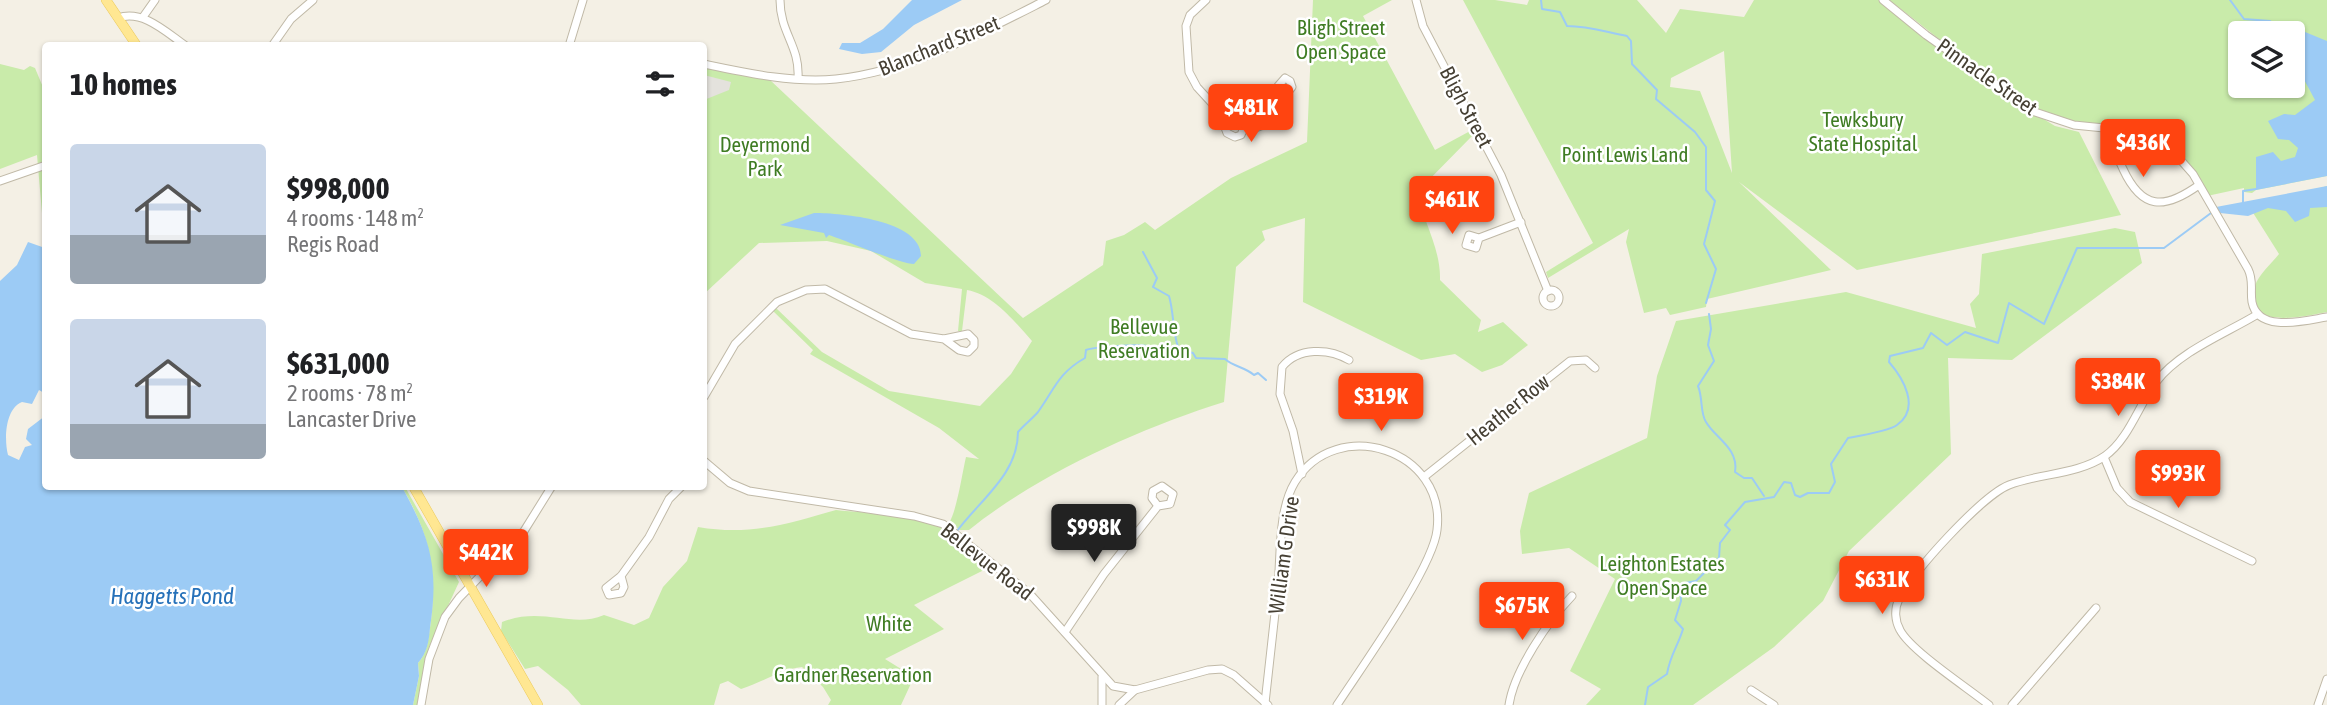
<!DOCTYPE html>
<meta charset="utf-8">
<style>
:root{--surface:#fff;--page:#f2f2f2;--text:#202124;--muted:#757577;--accent:#ff4410}
body{margin:0;font-family:"Asap Condensed",sans-serif;background:var(--page);color:var(--text);height:100vh;display:flex;flex-direction:column;font-size:26px;white-space:nowrap}
*{box-sizing:border-box;margin:0}
p{font-size:23px;color:var(--muted)}
.icon{flex:none;width:38px;height:38px;fill:none;stroke:currentColor;stroke-width:2;stroke-linecap:round;stroke-linejoin:round}
.map{position:relative;flex:1;overflow:hidden}
.sheet{position:absolute;left:42px;top:42px;width:665px;height:448px;display:flex;flex-direction:column;background:var(--surface);border-radius:7px;box-shadow:0 2px 5px #0004}
.sheet>*{flex:none}
.fabs{position:absolute;left:2228px;top:21px;display:grid;gap:14px}
.fabs a{display:grid;place-items:center;width:77px;height:77px;border-radius:7px;background:var(--surface);box-shadow:0 2px 5px #0004;font-size:35px}
.price{position:absolute;translate:-50% -60px;padding:0 16px;border-radius:7px;background:var(--accent);color:#fff;font-size:23px;line-height:46px;filter:drop-shadow(0 2px 4px #0008)}
.price::after{content:'';position:absolute;left:50%;top:42px;width:21px;height:16px;margin-left:-10px;background:inherit;clip-path:polygon(0 0,100% 0,50% 100%)}
.price.active{background:#222;color:#fff}
ul{padding:0;list-style:none}
li{display:flex;align-items:center;gap:21px;height:175px;padding:0 28px}
li span{display:grid;place-items:center;flex:none;width:196px;height:140px;border-radius:7px;color:#555}
li>.icon{margin-inline-start:auto}
span .icon{width:84px;height:84px;fill:#fffc;stroke-width:1}
li b{font-size:30px}
h2{display:flex;justify-content:space-between;align-items:center;height:84px;padding:0 28px;font-size:30px}
.map>svg:first-child{display:block}
</style>
<div class="map">
<svg width="2327" height="705" viewBox="0 0 2327 705">
<rect width="100%" height="100%" fill="#f4f0e5"/>
<g fill="#c9ebaa" fill-rule="evenodd">
<path d="M1313,0H1392L1363,16L1435,150L1472,130L1474,134L1417,192C1423,221 1441,249 1440,280L1481,320L1478,332L1503,322L1528,345L1502,365L1482,372L1455,354L1421,360L1303,302L1305,218L1262,231L1265,240L1236,267L1224,402C1140,428 1037,475 969,530H960L949,523C957,510 962,474 966,457L979,459L939,428L810,354L813,350L773,311L776,308L822,352L889,391L980,406L1011,374L1032,341C1014,321 994,295 967,290L962,331H958L962,289L925,283L871,251L827,241L759,243L704,294V68L770,80L1023,318L1103,265L1106,241L1124,235L1145,222L1155,230L1231,178L1307,142Z"/>
<path d="M1463,0H1495L1527,5L1529,0H1637L1666,33L1680,9L1744,17L1754,0H1879L2027,109L2055,126L2079,132L2121,215L1857,270L1739,182L1831,270L1707,299L1706,307L1670,315L1666,308L1644,313L1626,242L1629,229L1548,278L1546,272L1593,243ZM1724,51L1732,173L1700,91L1670,87L1671,78Z"/>
<path d="M1889,0H2327V176L2256,190L2252,193L2244,192V188L2207,196C2178,154 2166,126 2109,124C2089,123 2069,124 2051,115C1992,86 1941,39 1889,0ZM2240,33H2292V86H2240Z"/>
<path d="M0,64L24,70L30,66L35,68L45,92V248L37,155L0,169Z"/>
<path d="M2327,186V312C2306,316 2241,332 2255,286C2258,275 2272,263 2279,254L2250,208Z"/>
<path d="M2115,228L2135,232L2142,263L2012,360L1948,358L1951,454L1849,551L1823,601L1774,647L1693,705H1586L1601,689L1570,671L1615,579L1569,548L1522,554L1520,531L1529,493L1647,438L1657,376L1676,321L1846,292L1976,328L1970,304L1979,294L1982,254Z"/>
<path d="M402,487H405L459,582L429,647L417,705H413L419,676L418,663C427,653 428,641 430,628C438,572 430,535 402,487Z"/>
<path d="M836,510C869,514 915,512 944,529C960,539 972,556 988,568L914,605L944,629L885,659L914,677L901,705H828L831,700L823,687L802,667C781,669 761,683 741,689L728,681L720,684L714,705H581L568,690L538,666L525,669L501,631L502,622C543,606 572,629 604,615L634,625L649,618L663,587L687,561L698,527C750,536 787,524 836,510Z"/>
</g>
<path fill="#e4e2dd" d="M704,75L731,82L729,90L704,100Z"/>
<g fill="#9ccbf5">
<path d="M912,0H962L914,25L881,52L862,54L839,49L842,43H860L883,29Z"/>
<path d="M2288,25L2327,41V176L2256,190V157L2273,152L2281,161L2295,157L2298,148L2289,140L2278,139L2268,121L2284,114L2295,115L2315,100L2293,59L2295,38Z"/>
<path d="M2327,186V207L2310,208L2309,216L2295,222L2286,211L2268,208L2248,216L2220,213L2216,207Z"/>
<path d="M814,213C842,213 921,220 921,256L914,264C900,264 847,241 829,235L826,238L824,233L780,225Z"/>
<path d="M28,242L45,248V402L44,393L39,390L32,404L22,402C5,409 4,439 8,455L19,460L25,447L32,445L26,439L28,429L45,416L46,486L402,487C431,539 439,569 430,628C429,641 427,653 418,663L419,676L413,705H0V281L17,265Z"/>
</g>
<g fill="none" stroke-linecap="round" stroke-linejoin="round">
<g stroke="#9ccbf5" stroke-width="2">
<path d="M1541,0L1542,9L1560,12L1567,26C1588,26 1606,32 1627,36L1631,41L1632,64L1657,90L1656,99L1695,132L1706,147V190L1715,201L1704,244L1716,269L1706,303"/>
<path d="M2230,0L2244,19L2270,21L2282,33"/>
<path d="M2243,205V191L2256,189"/>
<path d="M1143,252L1157,278L1153,287L1169,296C1174,312 1173,338 1179,349"/>
<path d="M1709,314L1711,329L1708,345L1714,361L1698,386C1703,398 1700,413 1706,422C1715,438 1739,448 1735,472L1744,478H1752L1764,496"/>
<path d="M1180,350L1193,353L1196,358L1225,359C1234,367 1245,367 1254,375L1258,373L1266,380"/>
<path d="M957,531C981,499 1018,474 1018,432C1024,425 1032,419 1038,412C1054,390 1058,373 1085,358L1086,350C1094,347 1137,344 1147,346C1155,348 1165,355 1172,359L1179,355V350"/>
<path d="M1645,705L1648,687L1667,674C1670,655 1678,646 1683,629L1675,620L1681,601L1680,584L1696,581L1719,558L1720,543L1730,530L1725,525L1745,502L1774,497L1784,482L1791,483L1795,495L1800,497L1808,493H1829L1835,482L1831,464L1848,438C1859,436 1889,431 1897,425C1921,408 1903,378 1889,362L1890,356L1923,348L1931,333L1947,345L1965,332L1998,343L2009,303L2044,324L2077,248H2164L2211,213"/>
</g>
<g stroke="#c0b9a7" stroke-width="9">
<g id="minor">
<path d="M780,0C780,33 800,46 798,78"/>
<path d="M1206,0L1190,15L1186,26L1189,72L1197,87L1219,111L1227,133L1235,137L1241,135L1244,127L1242,122L1219,111"/>
<path d="M1416,0L1423,26L1501,175L1548,291"/>
<path d="M1883,0L1926,35L2035,112L2074,125L2134,131L2170,148L2193,174L2248,269C2254,281 2250,290 2252,302C2258,334 2307,320 2327,317"/>
<path d="M143,17L155,0"/>
<path d="M118,18C143,9 167,33 186,46"/>
<path d="M272,46L291,19L313,0"/>
<path d="M569,46L583,0"/>
<path d="M704,64C747,73 792,83 836,79C910,71 981,33 1046,0"/>
<path d="M2109,128C2111,143 2116,155 2123,169C2142,210 2164,210 2199,185"/>
<path d="M1244,130C1283,125 1273,109 1292,87L1290,81L1285,78L1278,86L1284,92"/>
<path d="M0,181L46,165"/>
<path d="M1479,238L1476,248L1466,245L1469,235L1479,238L1521,222"/>
<circle cx="1551" cy="298" r="8"/>
<path d="M704,397L735,344L777,302L806,290L825,289L911,334L944,339L968,334L974,340V346L968,352L959,350L944,339"/>
<path d="M2104,457L2117,488L2130,502L2252,561"/>
<path d="M704,461L730,483L749,491L914,516L943,524L1030,594L1113,686L1135,690L1208,670L1222,669L1234,675L1268,705"/>
<path d="M1302,474L1293,431L1280,394L1282,367C1298,347 1329,348 1349,360"/>
<path d="M1424,477L1570,361L1586,360L1595,368"/>
<path d="M621,576L624,587L621,593L609,595L606,588L621,576L649,537L669,499L682,486"/>
<path d="M1065,632L1104,574L1158,506L1170,504L1173,494L1162,486L1153,491L1152,498L1158,506"/>
<path d="M1751,690L1774,705"/>
<path d="M1265,703C1269,664 1274,625 1278,586C1281,554 1278,510 1295,482C1337,414 1447,450 1437,530C1433,568 1361,668 1337,705"/>
<path d="M421,705L429,659L445,617L459,598L524,531L552,486"/>
<path d="M1102,705V677"/>
<path d="M1119,705L1135,690"/>
<path d="M1509,705C1514,671 1548,621 1572,596"/>
<path d="M1989,705C1968,688 1911,651 1900,630C1895,621 1894,609 1899,599C1911,573 1983,495 2009,485C2040,473 2077,475 2105,456C2129,439 2139,404 2156,382C2180,351 2225,334 2258,314"/>
<path d="M2012,705L2096,608"/>
<path d="M2318,705L2327,679"/>
</g>
</g>
<g stroke="#ecca5b" stroke-width="10">
<g id="major">
<path d="M106,0L137,46"/>
<path d="M413,486L538,705"/>
</g>
</g>
<use href="#minor" stroke="#fff" stroke-width="7"/>
<use href="#major" stroke="#ffe792" stroke-width="9"/>
</g>
<g text-anchor="middle" stroke-width="5" stroke-linejoin="round" paint-order="stroke">
<g font-size="21" fill="#3f7c23" stroke="#fff">
<text x="1341" y="35">Bligh Street<tspan x="1341" dy="24">Open Space</tspan></text>
<text x="1863" y="127">Tewksbury<tspan x="1863" dy="24">State Hospital</tspan></text>
<text x="765" y="152">Deyermond<tspan x="765" dy="24">Park</tspan></text>
<text x="1625" y="162">Point Lewis Land</text>
<text x="1144" y="334">Bellevue<tspan x="1144" dy="24">Reservation</tspan></text>
<text x="1662" y="571">Leighton Estates<tspan x="1662" dy="24">Open Space</tspan></text>
<text x="889" y="631">White</text>
<text x="853" y="682">Gardner Reservation</text>
</g>
<g font-size="21" fill="#464034" stroke="#fff">
<text transform="translate(939 46) rotate(-22)" y="7">Blanchard Street</text>
<text transform="translate(1987 77) rotate(35)" y="7">Pinnacle Street</text>
<text transform="translate(1466 107) rotate(62)" y="7">Bligh Street</text>
<text transform="translate(1508 410) rotate(-39)" y="7">Heather Row</text>
<text transform="translate(1284 555) rotate(-82)" y="7">William G Drive</text>
<text transform="translate(987 562) rotate(38)" y="7">Bellevue Road</text>
</g>
<g font-size="23" font-style="italic" fill="#2671b9" stroke="#fff">
<text x="172" y="604">Haggetts Pond</text>
</g>
</g>
</svg>
<div class="fabs">
<a><svg class="icon" aria-label="layers" viewBox="0 0 24 24"><path d="M12 4l9 5-9 5-9-5zM3 14l9 5 9-5"/></svg></a>
</div>
<b class="price" style="left:1251px;top:144px">$481K</b>
<b class="price" style="left:2143px;top:179px">$436K</b>
<b class="price" style="left:1452px;top:236px">$461K</b>
<b class="price" style="left:2118px;top:418px">$384K</b>
<b class="price" style="left:1381px;top:433px">$319K</b>
<b class="price" style="left:2178px;top:510px">$993K</b>
<b class="price active" style="left:1094px;top:564px">$998K</b>
<b class="price" style="left:486px;top:589px">$442K</b>
<b class="price" style="left:1882px;top:616px">$631K</b>
<b class="price" style="left:1522px;top:642px">$675K</b>
<section class="sheet">
<h2>10 homes<svg class="icon" aria-label="filters" viewBox="0 0 24 24"><path d="M4 7h16M4 17h16"/><circle cx="9" cy="7" r="2"/><circle cx="15" cy="17" r="2"/></svg></h2>
<ul>
<li><span style="background:linear-gradient(#c9d6e8 65%,#9aa5b1 0)"><svg class="icon" aria-label="home" viewBox="0 0 24 24"><path d="M3 11l9-7 9 7M6 9v11h12V9"/></svg></span><div><b>$998,000</b><p>4 rooms · 148 m²</p><p>Regis Road</p></div></li>
<li><span style="background:linear-gradient(#c9d6e8 75%,#9aa5b1 0)"><svg class="icon" aria-label="home" viewBox="0 0 24 24"><path d="M3 11l9-7 9 7M6 9v11h12V9"/></svg></span><div><b>$631,000</b><p>2 rooms · 78 m²</p><p>Lancaster Drive</p></div></li>
</ul>
</section>
</div>
